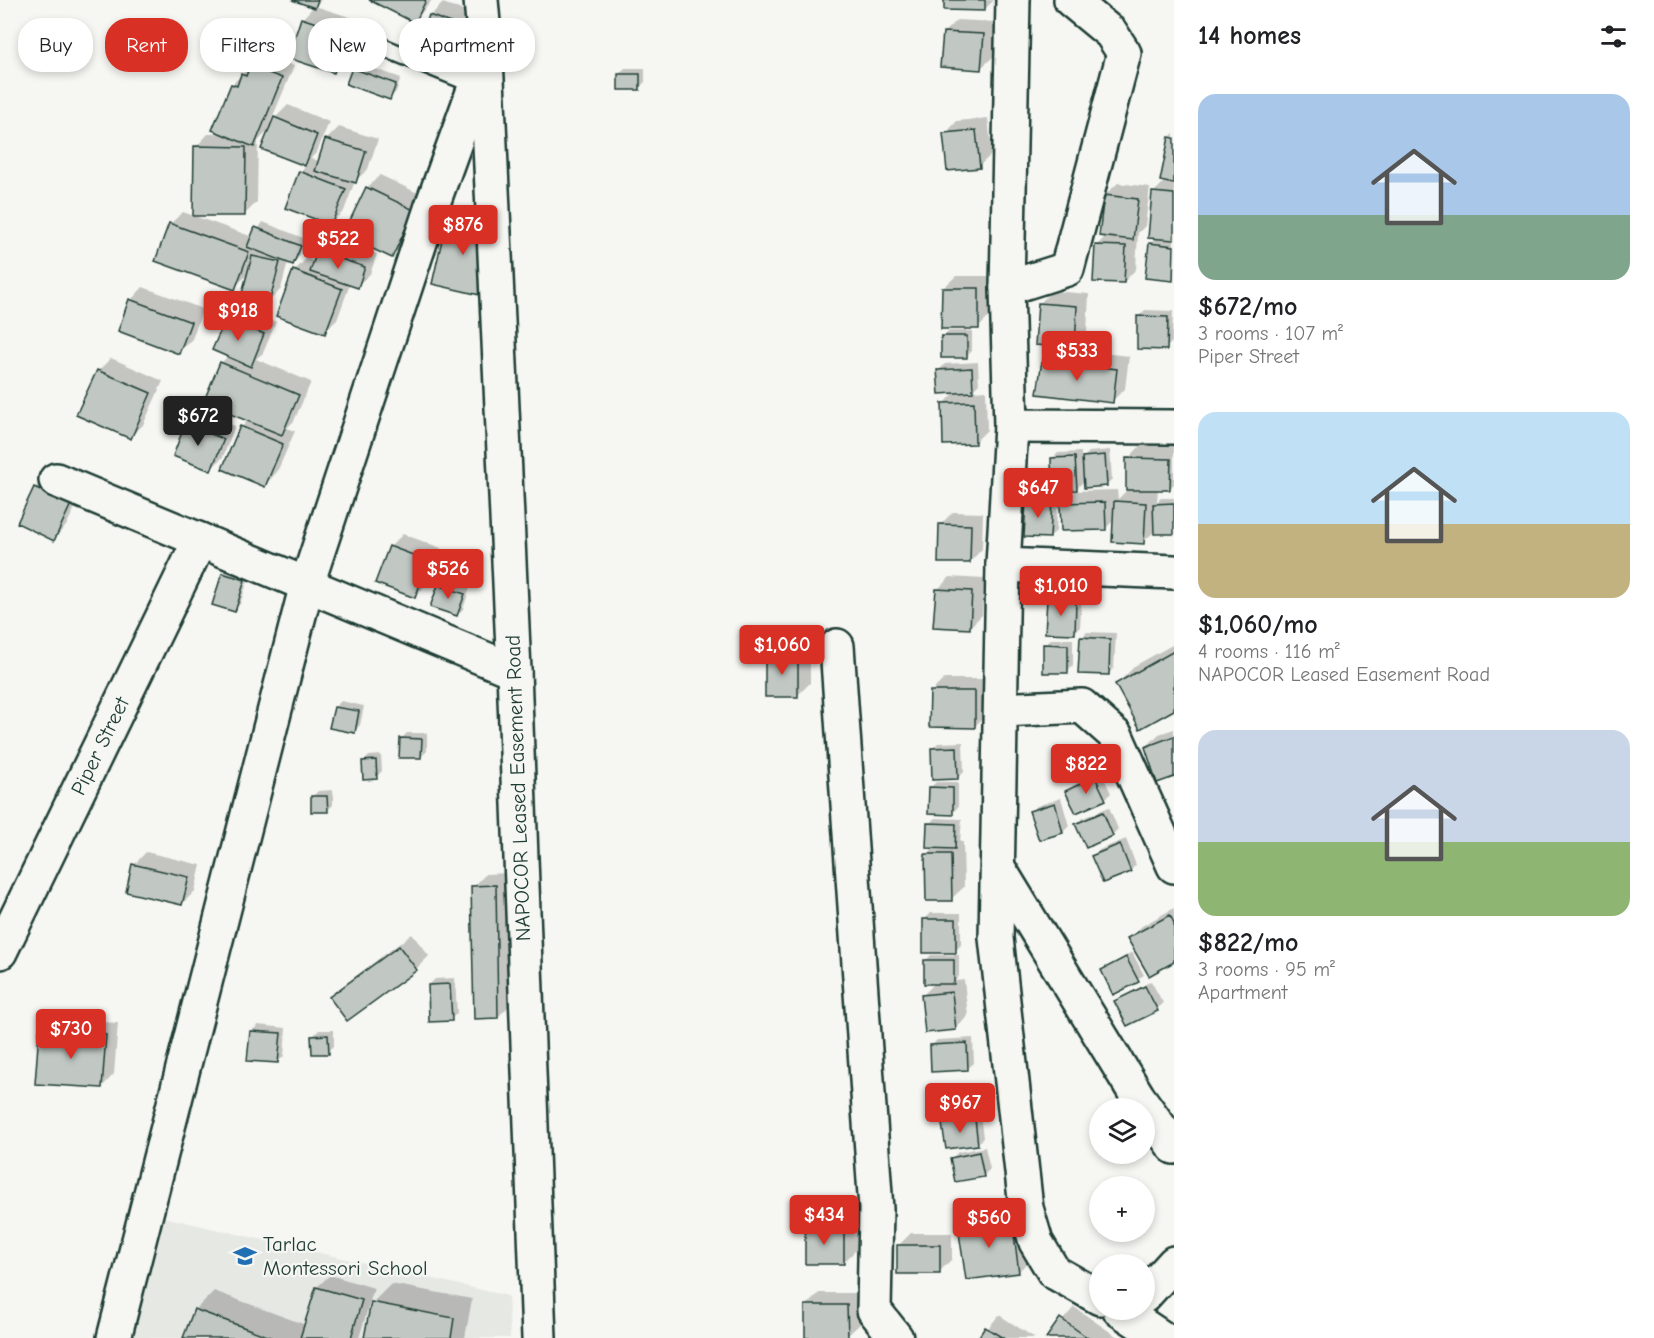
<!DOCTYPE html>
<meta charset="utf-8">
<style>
:root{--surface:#fff;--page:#f6f6f6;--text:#202124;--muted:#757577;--accent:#d93025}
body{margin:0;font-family:"Comic Neue",sans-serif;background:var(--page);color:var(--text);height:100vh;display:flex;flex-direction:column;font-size:22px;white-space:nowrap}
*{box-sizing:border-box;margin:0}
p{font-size:20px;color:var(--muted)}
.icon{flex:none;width:33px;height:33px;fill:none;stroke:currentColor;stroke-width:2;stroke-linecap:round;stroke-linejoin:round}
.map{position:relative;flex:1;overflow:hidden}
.details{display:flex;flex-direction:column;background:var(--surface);width:480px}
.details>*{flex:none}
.hud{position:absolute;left:18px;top:18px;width:570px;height:54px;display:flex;gap:12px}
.buttons{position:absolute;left:1089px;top:1098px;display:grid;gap:12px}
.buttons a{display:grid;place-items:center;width:66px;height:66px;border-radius:50%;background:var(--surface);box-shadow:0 3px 9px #0003;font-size:30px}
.price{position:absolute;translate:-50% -51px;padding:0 14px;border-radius:6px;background:var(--accent);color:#fff;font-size:20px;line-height:39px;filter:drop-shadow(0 2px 3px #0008)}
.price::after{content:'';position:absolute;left:50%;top:36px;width:18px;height:14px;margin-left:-9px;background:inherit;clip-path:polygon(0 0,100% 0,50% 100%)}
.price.current{background:#222;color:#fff}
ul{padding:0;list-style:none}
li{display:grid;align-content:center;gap:12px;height:318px;padding:0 24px}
li span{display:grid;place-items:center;height:186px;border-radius:18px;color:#555}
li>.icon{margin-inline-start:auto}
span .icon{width:108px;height:108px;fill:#fffc;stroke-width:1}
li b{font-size:26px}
h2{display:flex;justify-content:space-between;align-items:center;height:72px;padding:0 24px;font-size:26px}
.chip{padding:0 21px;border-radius:24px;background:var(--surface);box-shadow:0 3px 9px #0003;font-size:21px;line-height:54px}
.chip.current{background:var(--accent);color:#fff}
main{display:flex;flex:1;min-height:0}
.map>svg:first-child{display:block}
</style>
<main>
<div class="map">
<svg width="1174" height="1338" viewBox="0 0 1174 1338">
<rect width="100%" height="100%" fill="#f6f6f2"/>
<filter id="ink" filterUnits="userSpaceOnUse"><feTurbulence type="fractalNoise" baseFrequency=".0167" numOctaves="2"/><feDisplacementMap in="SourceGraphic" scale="12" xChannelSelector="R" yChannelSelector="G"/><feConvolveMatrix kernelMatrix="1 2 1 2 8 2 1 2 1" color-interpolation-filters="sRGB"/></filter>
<g filter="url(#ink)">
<path fill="#e6e8e4" d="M163,1217L508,1296L510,1338H133Z"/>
<g fill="#0003">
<path d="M297,0H321L315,6L359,20L346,59L333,71L302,19L314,6Z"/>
<path d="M371,0H432L415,21Z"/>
<path d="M945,0H994L984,10Z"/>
<path d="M443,3L489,20L480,46L467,59L430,16Z"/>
<path d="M957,20L996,22L994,56L981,68L944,32Z"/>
<path d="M264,54L294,66L270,123L288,105L329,122L317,152L311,158L320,162L326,140L339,127L378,139L368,169L355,181L344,211L331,223L300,172L307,165L263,148L272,127L258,141L257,202L244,215L196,147L208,134H226L232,84Z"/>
<path d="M359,63L401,78L396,92L390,98L353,69Z"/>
<path d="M625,68H645V82L639,88L619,74Z"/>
<path d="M988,118L992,154L979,166L945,134L957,121Z"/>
<path d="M1174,133V278L1173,280L1150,244L1157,237L1153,193L1165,181L1170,137Z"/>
<path d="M380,175L426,197L404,243L392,256L367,188Z"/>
<path d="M1118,183L1150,187L1145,226L1138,233L1136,269L1124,282L1097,245L1107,235L1105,195Z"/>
<path d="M461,206L506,215L479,293L448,218Z"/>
<path d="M183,212L253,237L263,222L306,239L299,257L293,263L288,262L281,289L269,302L249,273L234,288L170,224Z"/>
<path d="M331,239L377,254L370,274L357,286L350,284L337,320L324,332L294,271L307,258L315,262L319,252Z"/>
<path d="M956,276H991V315L978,328L943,288Z"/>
<path d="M143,287L203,309L192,339L179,352L131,300Z"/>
<path d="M1052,291L1089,294L1087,333L1074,346L1039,304Z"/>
<path d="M240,306L276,322L263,353L256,359L311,382L294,421L287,428L295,431L277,472L265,485L242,427L248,420L221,363L228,356L227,319Z"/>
<path d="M1145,310L1173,311L1172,342L1166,348L1139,316Z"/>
<path d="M949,331H972V351L966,357L943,337Z"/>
<path d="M1056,348L1129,356L1125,389L1112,401L1043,360Z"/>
<path d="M111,358L163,381L143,425L130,437L98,371Z"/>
<path d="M978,362L979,384L972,391L986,390L987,430L974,443L944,404L956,391L939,370L945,364Z"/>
<path d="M199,412L235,426L223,457L211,469L187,425Z"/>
<path d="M1140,446H1174V484L1169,489L1158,488L1157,502L1161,498H1174V532L1156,533V530L1143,542L1115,519L1106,528L1062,504L1075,491L1117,490L1118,499L1127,490L1128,459Z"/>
<path d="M1110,450L1112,479L1106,485L1085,480L1076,489L1052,459L1058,453L1081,452V460L1089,452Z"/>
<path d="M48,475L83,491L66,526L54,539L35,488Z"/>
<path d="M1034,494L1058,496L1056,531L1050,537L1028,500Z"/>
<path d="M953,512L983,513L982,549L970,562L940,525Z"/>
<path d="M403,534L441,548L428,583L415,596L390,547Z"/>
<path d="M229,568L250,574L240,604L234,610L223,574Z"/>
<path d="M950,577L984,579L982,615L969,628L937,590Z"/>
<path d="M445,580L470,588L463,609L457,615L439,586Z"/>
<path d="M1054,594L1082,595L1080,627L1074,633L1048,600Z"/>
<path d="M1087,632L1116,633L1114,668L1108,674L1081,638Z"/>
<path d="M1051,639H1073V665L1067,671L1045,645Z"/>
<path d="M779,642H810V683L797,696L766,655Z"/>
<path d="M1174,644V708L1141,727L1117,684L1136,665Z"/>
<path d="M944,679H987V714L975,726L931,692Z"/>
<path d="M341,701L364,706L360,725L354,731L335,707Z"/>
<path d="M1174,729V776L1158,781L1146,747L1159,734Z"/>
<path d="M407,733H427V751L421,757L401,739Z"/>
<path d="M963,742L964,772L958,778L932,749L938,743Z"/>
<path d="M381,755L382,771L376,777L363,762L369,756Z"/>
<path d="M1101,772L1111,793L1105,799L1067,792L1073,786Z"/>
<path d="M936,782H958V807L952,813L930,788Z"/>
<path d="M333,790V805L327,811L312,797L318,791Z"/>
<path d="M1061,798L1069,826L1063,832L1039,838L1031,812L1037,806Z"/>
<path d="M1109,807L1118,829L1112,835L1077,824L1083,818Z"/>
<path d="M935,818L962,819L960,842H963L964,887L951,899L927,855L935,847L929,824Z"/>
<path d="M1126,839L1136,865L1130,871L1104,881L1093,856L1099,850Z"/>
<path d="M146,852L201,865L195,891L182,904L134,865Z"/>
<path d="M509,873L511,1004L498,1017L473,887L486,874Z"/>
<path d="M1174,908V961L1149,974L1129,938L1142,926Z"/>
<path d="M931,913H961V945L955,951L925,919Z"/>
<path d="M412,934L429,956L416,969L331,997L344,985Z"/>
<path d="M1132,952L1144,975L1114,993L1103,970Z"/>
<path d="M931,955H959V976L955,981L964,980L968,1016L955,1029L923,995L936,982L925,961Z"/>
<path d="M455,978L457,1013L451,1019L429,985L435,979Z"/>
<path d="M1151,981L1163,1003L1157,1009L1116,1001Z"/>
<path d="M53,1019L118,1023L114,1074L102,1087L40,1031Z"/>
<path d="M258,1025L286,1028L284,1056L278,1062L252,1031Z"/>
<path d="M319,1030H334V1046L328,1052L313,1036Z"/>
<path d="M973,1038L974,1063L967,1069L931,1046L937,1040Z"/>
<path d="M976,1084L978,1107L969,1116L980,1114L983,1138L977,1144L944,1124L950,1118L966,1116L965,1113L939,1093L945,1087Z"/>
<path d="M985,1147L990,1169L984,1175L957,1180L952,1158L958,1152Z"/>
<path d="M1024,1207L1031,1259L1018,1272L960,1227L973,1214Z"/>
<path d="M820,1216H856V1250L843,1263L807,1228Z"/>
<path d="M911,1233H952V1259L939,1272L899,1245Z"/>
<path d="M330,1275L374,1288L359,1338H184L195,1310L214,1291L306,1325L317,1287Z"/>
<path d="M391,1284L472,1299L465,1338H366L372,1303Z"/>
<path d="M819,1293H859L860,1324L847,1336L806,1306Z"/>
<path d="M1074,1307L1119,1338H1048Z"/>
<path d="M999,1315L1035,1338H980Z"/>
</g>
<g fill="#c1c8c3" stroke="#1f3d34" stroke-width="1.5">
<path d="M292,0H318L315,8Z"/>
<path d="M369,0H426L415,23Z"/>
<path d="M944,0H985V11L944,10Z"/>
<path d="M429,15L477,33L467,60L419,44Z"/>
<path d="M301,18L347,33L334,73L288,58Z"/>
<path d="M943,32L984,34L981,70L940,67Z"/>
<path d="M250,66L282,78L254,147L212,130L231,84L237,86L241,74L246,76Z"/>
<path d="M352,68L396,84L390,100L346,84Z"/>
<rect x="618" y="74" width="22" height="16"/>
<path d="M274,117L317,135L305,166L261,149Z"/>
<path d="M976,130L980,168L947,171L943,133Z"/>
<path d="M1169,137L1174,138V184L1160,181Z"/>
<path d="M325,139L366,151L356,183L315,171Z"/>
<path d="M194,146L246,147L245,216H193Z"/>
<path d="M299,171L346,189L331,225L285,208Z"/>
<path d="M366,187L414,210L392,258L343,235Z"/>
<path d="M1152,192L1174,194V240L1148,238Z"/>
<path d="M1104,195L1138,199L1133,240L1099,236Z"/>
<path d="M447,218L494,228L480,295L432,284Z"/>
<path d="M169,223L249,252L235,290L155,261Z"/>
<path d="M255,227L301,246L293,265L247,247Z"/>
<path d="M1149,243L1174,246L1173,281L1145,278Z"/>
<path d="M1095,245L1126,246L1124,283L1093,282Z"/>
<path d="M317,251L365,267L358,288L310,272Z"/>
<path d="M252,256L280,262L269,303L241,297Z"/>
<path d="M293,270L342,289L325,334L276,316Z"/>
<path d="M942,288H979V329H941Z"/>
<path d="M129,299L191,322L179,354L118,331Z"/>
<path d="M1038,303L1077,306L1075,348L1035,345Z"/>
<path d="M1137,316L1168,317L1167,350L1137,349Z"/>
<path d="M226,318L264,334L251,367L212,350Z"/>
<rect x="941" y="336" width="26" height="22"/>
<path d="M1042,360L1117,369L1113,403L1037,394Z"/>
<path d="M220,362L299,395L282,435L203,403Z"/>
<path d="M972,368L973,392L939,394L937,370Z"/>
<path d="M97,370L151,393L131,439L76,415Z"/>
<path d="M974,402L975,444L943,445L942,403Z"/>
<path d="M185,424L224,439L211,471L173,456Z"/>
<path d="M240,426L283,444L265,487L222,469Z"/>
<path d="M1105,455L1107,486L1084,488L1082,457Z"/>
<path d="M1075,457L1077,490L1052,491L1051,458Z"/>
<path d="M1126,458L1171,459L1170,490H1126Z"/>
<path d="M34,487L71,504L54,541L17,523Z"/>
<path d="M1026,500L1052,501L1050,538L1024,537Z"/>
<path d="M1114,501L1146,503L1144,544L1112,542Z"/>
<path d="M1105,502L1106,530L1061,531L1060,503Z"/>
<path d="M1174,503V534H1154L1153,504Z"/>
<path d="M939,524L971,525L970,563H938Z"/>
<path d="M389,546L429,561L415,598L375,583Z"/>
<path d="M222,573L245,580L235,612L212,605Z"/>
<path d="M438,585L465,594L457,616L430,607Z"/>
<path d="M936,589L972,591L970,629L933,627Z"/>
<path d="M1047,599L1076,601L1075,634L1045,633Z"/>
<path d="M1080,637L1110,639L1109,675L1078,674Z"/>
<path d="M1043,644L1068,645V673H1043Z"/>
<path d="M1174,651V710L1140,729L1115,684Z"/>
<rect x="765" y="654" width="33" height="43"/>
<path d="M930,691H975V728L929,727Z"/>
<path d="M334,707L359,711L355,733L329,728Z"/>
<path d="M1174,736V777L1157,783L1145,747Z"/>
<path d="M400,738L422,739L421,758H399Z"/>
<path d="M957,747L958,779L932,780L931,748Z"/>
<path d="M376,760L377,779L363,780L362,761Z"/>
<path d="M1095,777L1106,800L1076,813L1065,791Z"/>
<path d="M929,787L953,788V815L928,814Z"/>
<path d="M311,796H327L328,812H311Z"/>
<path d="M1055,803L1063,833L1039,840L1029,811Z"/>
<path d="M1103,812L1113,836L1086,848L1075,824Z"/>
<path d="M927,823L956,824L955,849L926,848Z"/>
<path d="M1120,844L1131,872L1103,883L1091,856Z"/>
<path d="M925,854H951L952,901H926Z"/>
<path d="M132,864L189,877L182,905L126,892Z"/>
<path d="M496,885L498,1018L474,1019L471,886Z"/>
<path d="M1170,915L1174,923V962L1149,976L1127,938Z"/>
<rect x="923" y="919" width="33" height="34"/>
<path d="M399,946L417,970L347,1021L329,997Z"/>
<path d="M1126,957L1139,982L1113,995L1101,970Z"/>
<rect x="924" y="960" width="30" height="24"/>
<path d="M450,984L452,1021L429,1022L428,985Z"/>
<path d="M1145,986L1158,1011L1127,1026L1114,1001Z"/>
<path d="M952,992L956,1030L925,1033L921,995Z"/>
<path d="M39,1031L106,1035L102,1088L35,1084Z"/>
<path d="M250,1031L281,1033L278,1063L247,1061Z"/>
<path d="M328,1035L329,1054H312L311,1036Z"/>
<path d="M967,1043L968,1070L931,1072L930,1045Z"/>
<path d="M971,1090L973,1114L940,1117L938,1093Z"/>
<path d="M975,1119L978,1145L946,1149L942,1124Z"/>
<path d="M979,1152L984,1177L955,1182L950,1158Z"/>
<path d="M1012,1219L1019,1273L966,1280L958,1226Z"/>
<rect x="805" y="1228" width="39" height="36"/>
<rect x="897" y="1245" width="43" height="29"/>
<path d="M316,1287L362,1300L351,1338H300Z"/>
<path d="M371,1302L454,1318L451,1338H364Z"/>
<path d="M805,1305H847L848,1338H805Z"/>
<path d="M194,1309L273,1338H183Z"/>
<path d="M1060,1318L1088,1338H1046Z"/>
<path d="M985,1327L1003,1338H978Z"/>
</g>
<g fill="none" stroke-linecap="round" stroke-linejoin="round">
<g stroke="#1f3d34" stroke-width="21">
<path id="lane" d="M382,47L476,85"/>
</g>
<g stroke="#1f3d34" stroke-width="38">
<g id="street">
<path d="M481,0L486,57L514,671L539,1338"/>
<path d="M1013,0L1007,288L1011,426L1174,427"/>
<path d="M1007,288L1067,269L1124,53L1111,33L1071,0"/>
<path d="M56,480L514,671"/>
<path d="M1003,565L1011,426"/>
<path d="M837,646L876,1209L874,1310L896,1338"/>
<path d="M1001,710L1082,706L1116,736L1174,866"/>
<path d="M999,869L1138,1097L1174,1147"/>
<path d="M0,952L200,540"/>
<path d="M1144,1296L1174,1263"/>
<path d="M1100,1298L1054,1272L1036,1242L1026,1208L996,938L1003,565L1174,572"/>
<path d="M1120,1310L1162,1338"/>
<path d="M114,1338L307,584L432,206L480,73"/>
</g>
</g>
<use href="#lane" stroke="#f6f6f2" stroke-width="16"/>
<use href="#street" stroke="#f6f6f2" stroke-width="33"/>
</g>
</g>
<defs>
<g id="school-bare" transform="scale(1.8)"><path d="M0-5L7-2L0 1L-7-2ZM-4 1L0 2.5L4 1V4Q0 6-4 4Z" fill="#1f6fb2" stroke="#f6f6f2" stroke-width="2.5" paint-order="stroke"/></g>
</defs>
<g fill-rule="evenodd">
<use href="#school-bare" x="245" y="1256"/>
</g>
<g text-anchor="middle" stroke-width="4.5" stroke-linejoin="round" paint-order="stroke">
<g font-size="21" fill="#1f3d34" stroke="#f6f6f2">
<text transform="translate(100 746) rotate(-64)" y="7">Piper Street</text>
<text transform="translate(518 788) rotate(-92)" y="7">NAPOCOR Leased Easement Road</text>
</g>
<g font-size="21" fill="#1f3d34" stroke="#f6f6f2" text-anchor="start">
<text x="263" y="1251">Tarlac<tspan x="263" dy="24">Montessori School</tspan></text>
</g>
</g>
</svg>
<div class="buttons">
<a><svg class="icon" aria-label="layers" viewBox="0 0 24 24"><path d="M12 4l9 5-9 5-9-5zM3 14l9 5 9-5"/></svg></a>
<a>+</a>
<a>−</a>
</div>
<b class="price" style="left:463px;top:256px">$876</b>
<b class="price" style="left:338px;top:270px">$522</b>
<b class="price" style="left:238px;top:342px">$918</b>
<b class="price" style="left:1077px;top:382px">$533</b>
<b class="price current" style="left:198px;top:447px">$672</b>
<b class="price" style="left:1038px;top:519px">$647</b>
<b class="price" style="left:448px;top:600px">$526</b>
<b class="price" style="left:1061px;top:617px">$1,010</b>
<b class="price" style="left:782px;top:676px">$1,060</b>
<b class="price" style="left:1086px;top:795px">$822</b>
<b class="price" style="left:71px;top:1060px">$730</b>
<b class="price" style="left:960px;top:1134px">$967</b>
<b class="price" style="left:824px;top:1246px">$434</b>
<b class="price" style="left:989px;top:1249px">$560</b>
<div class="hud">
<a class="chip">Buy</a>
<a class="chip current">Rent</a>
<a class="chip">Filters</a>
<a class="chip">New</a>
<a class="chip">Apartment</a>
</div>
</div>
<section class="details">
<h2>14 homes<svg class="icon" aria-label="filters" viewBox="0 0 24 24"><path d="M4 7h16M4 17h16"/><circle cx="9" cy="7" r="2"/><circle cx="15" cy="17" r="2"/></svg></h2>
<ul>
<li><span style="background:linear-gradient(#a9c7e8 65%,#7fa58c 0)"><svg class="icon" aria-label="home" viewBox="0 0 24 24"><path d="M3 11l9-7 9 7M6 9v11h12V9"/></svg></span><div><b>$672/mo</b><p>3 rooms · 107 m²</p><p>Piper Street</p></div></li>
<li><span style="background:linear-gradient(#bfe0f5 60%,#c2b280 0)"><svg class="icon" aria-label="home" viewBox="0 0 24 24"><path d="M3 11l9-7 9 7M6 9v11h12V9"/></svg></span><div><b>$1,060/mo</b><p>4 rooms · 116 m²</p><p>NAPOCOR Leased Easement Road</p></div></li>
<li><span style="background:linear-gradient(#c9d6e8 60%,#8fb573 0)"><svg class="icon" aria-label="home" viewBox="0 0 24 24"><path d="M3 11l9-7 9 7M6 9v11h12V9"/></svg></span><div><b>$822/mo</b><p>3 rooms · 95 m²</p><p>Apartment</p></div></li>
</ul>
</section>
</main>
